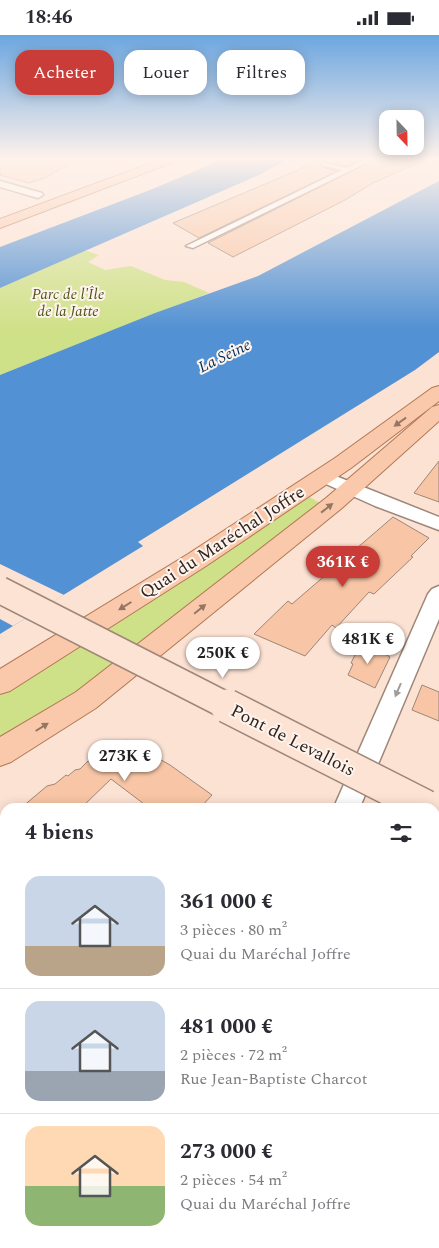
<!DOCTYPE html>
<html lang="fr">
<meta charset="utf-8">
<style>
:root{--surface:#fff;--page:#f7f7f7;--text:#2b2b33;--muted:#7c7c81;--line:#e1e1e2;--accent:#ca3c38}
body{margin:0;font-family:Spectral,serif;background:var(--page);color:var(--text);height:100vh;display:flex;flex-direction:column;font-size:19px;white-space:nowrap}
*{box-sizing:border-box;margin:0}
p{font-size:16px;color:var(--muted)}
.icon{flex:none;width:28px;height:28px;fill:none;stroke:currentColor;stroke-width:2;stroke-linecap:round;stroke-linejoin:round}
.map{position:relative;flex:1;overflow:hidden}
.details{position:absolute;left:0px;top:768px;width:440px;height:446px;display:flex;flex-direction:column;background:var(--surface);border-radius:15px 15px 0 0;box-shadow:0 2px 12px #0003}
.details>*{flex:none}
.guide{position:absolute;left:15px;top:15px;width:410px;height:45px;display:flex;gap:10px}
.needle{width:32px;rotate:158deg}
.controls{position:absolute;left:379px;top:75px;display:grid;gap:10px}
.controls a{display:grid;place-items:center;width:45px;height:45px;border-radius:10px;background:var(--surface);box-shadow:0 2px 12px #0003;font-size:25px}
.price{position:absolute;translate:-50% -42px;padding:0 11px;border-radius:18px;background:#fff;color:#222;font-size:16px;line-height:32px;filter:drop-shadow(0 1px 2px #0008)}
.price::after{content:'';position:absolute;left:50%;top:30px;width:15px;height:11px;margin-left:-8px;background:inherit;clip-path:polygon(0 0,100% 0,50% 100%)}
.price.on{background:var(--accent);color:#fff}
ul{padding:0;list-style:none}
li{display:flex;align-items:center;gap:15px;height:125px;padding:0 25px}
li+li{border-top:1px solid var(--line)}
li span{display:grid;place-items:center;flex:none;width:140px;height:100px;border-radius:15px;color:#555}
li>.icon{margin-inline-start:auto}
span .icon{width:60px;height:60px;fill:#fffc;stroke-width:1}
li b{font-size:21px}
h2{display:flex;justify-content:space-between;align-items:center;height:60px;padding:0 25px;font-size:21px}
.tag{padding:0 18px;border-radius:15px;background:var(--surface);box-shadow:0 2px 12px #0003;font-size:18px;line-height:45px}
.tag.on{background:var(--accent);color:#fff}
.status{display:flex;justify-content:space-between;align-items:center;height:35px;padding:0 25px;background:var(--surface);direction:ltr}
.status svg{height:14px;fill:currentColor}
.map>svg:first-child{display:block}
</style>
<div class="status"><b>18:46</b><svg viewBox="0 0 49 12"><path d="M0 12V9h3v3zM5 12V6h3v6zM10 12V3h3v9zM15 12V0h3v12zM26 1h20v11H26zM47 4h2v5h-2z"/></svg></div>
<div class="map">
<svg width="439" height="1213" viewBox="0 0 439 1213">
<rect width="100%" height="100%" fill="#fce2d3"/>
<g fill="#cfe188">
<path d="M84,215L99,220L88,227L105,235L131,231L165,245L184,247L209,258L0,340V253Z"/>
<path d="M308,461L320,468L78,658L0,706V660Z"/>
<path d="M435,1030L439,1033V1213H352L354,1209H435Z"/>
</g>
<g fill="#5291d3">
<path d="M224,124H288L261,139L0,253V212L150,155Z"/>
<path d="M439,146V317L415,335L138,507L143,511L0,599V340L155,278L258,241Z"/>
</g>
<path fill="#fce2d3" d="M0,529L64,560L13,591L0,584Z"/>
<g fill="#f8c6a6" stroke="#9d8678">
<path d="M0,124H78L47,142L29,148L0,140Z"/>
<path d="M318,124H362L347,131L321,127L322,132L337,136L199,203L173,188L296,136Z"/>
<path d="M376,124H426L373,148L345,165L233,222L208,208Z"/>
<path d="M439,426V467L414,458Z"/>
<path d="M393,482L429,503L411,521L413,522L374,559L369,557L336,593L332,590L305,621L254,599L288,566L292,569Z"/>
<path d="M362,606L390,622L375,653L348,640L353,629L351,628Z"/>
<path d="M422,650L439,657V686L412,675Z"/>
<path d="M126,705L170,730L212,760L201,772H148L111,744L82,772H22L47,751L55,749L66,740L68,741L75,735L80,734L88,726L95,732L119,709L120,710Z"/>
</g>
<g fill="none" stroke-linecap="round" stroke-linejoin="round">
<g stroke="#9e8678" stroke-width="3">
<path id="pedestrian" d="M366,124H374L193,213L186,211L342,135L322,130V128L347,133Z"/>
</g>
<g stroke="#9e8678" stroke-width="3">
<g id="minor">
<path d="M0,146L42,158L43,160L38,163L0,152Z"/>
<path d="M323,436L439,482V495L375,471L317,445L314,441L317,437Z"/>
<path d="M439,551V584L360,772H334L428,559L432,554Z"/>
<path d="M127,1209H166L165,1213H126Z"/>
</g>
</g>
<g stroke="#b07754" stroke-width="2">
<g id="primary">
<path d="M162,124H178L176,126L0,193V184Z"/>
<path d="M439,351V366L351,433L206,531L10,656L0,659V634L188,519L335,423L432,353Z"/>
<path d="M439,370V386L342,473L96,673L11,727L0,731V702L76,657L326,463L432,372Z"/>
</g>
</g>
<use href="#pedestrian" fill="#fff" fill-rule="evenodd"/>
<use href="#minor" fill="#fff" fill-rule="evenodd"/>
<use href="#primary" fill="#fac8aa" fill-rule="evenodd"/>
<g stroke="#9e8678" stroke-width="29" stroke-linecap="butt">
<path id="secondary-bridge-far1" d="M0,555L229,672"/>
</g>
<g stroke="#9e8678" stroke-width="36" stroke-linecap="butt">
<path id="secondary-bridge" d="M227,671L426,772"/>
</g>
<use href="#secondary-bridge-far1" stroke="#fce3d4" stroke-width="26"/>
<use href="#secondary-bridge" stroke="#fce3d4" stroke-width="33"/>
</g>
<defs><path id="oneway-solid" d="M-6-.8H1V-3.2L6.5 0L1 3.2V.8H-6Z" transform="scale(1.25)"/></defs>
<g fill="#947664">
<use href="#oneway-solid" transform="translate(400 387) rotate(144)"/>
<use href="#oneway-solid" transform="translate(327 473) rotate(-38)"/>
<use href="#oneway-solid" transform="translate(125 571) rotate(148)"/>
<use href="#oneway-solid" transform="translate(200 574) rotate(-39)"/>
<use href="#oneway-solid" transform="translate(42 692) rotate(-32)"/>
</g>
<use fill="#a09c9a" href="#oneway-solid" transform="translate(398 655) rotate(113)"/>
<linearGradient id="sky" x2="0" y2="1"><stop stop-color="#6ca6e0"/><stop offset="0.42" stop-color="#fef2eb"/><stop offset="1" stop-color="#fef2eb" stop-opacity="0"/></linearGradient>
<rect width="439" height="294" fill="url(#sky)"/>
<g text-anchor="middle" stroke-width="4" stroke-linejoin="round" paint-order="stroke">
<g font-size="15" font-style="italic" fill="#4c5714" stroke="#fef3ed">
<text x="68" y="264">Parc de l'Île<tspan x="68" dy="17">de la Jatte</tspan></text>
</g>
<g font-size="16" font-style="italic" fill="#002f59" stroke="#fef3ed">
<text transform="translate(224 320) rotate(-26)" y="6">La Seine</text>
</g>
<g font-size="18" fill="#2d241e" stroke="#fef3ed">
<text transform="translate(222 507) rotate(-33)" y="6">Quai du Maréchal Joffre</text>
<text transform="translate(293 705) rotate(27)" y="6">Pont de Levallois</text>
</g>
</g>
</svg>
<div class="controls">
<a><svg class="needle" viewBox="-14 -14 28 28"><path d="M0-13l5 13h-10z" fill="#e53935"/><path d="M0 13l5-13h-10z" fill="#7c7c81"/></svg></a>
</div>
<b class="price on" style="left:343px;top:553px">361K €</b>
<b class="price" style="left:368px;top:630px">481K €</b>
<b class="price" style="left:223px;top:644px">250K €</b>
<b class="price" style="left:125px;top:747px">273K €</b>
<div class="guide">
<a class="tag on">Acheter</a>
<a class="tag">Louer</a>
<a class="tag">Filtres</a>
</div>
<section class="details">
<h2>4 biens<svg class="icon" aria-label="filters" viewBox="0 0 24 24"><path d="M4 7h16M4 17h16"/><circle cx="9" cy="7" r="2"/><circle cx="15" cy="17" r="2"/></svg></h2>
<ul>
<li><span style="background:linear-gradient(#c9d6e8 70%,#b9a48a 0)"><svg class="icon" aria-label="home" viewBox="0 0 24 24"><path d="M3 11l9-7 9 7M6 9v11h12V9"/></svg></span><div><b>361 000 €</b><p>3 pièces · 80 m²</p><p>Quai du Maréchal Joffre</p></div></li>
<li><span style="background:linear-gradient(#c9d6e8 70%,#9aa5b1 0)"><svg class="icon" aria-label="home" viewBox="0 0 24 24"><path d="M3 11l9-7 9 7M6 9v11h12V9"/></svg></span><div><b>481 000 €</b><p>2 pièces · 72 m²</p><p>Rue Jean-Baptiste Charcot</p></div></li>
<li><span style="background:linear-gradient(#ffd9b3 60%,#8fb573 0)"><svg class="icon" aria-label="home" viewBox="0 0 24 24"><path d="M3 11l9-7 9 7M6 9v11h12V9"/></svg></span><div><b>273 000 €</b><p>2 pièces · 54 m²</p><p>Quai du Maréchal Joffre</p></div></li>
</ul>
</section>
</div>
